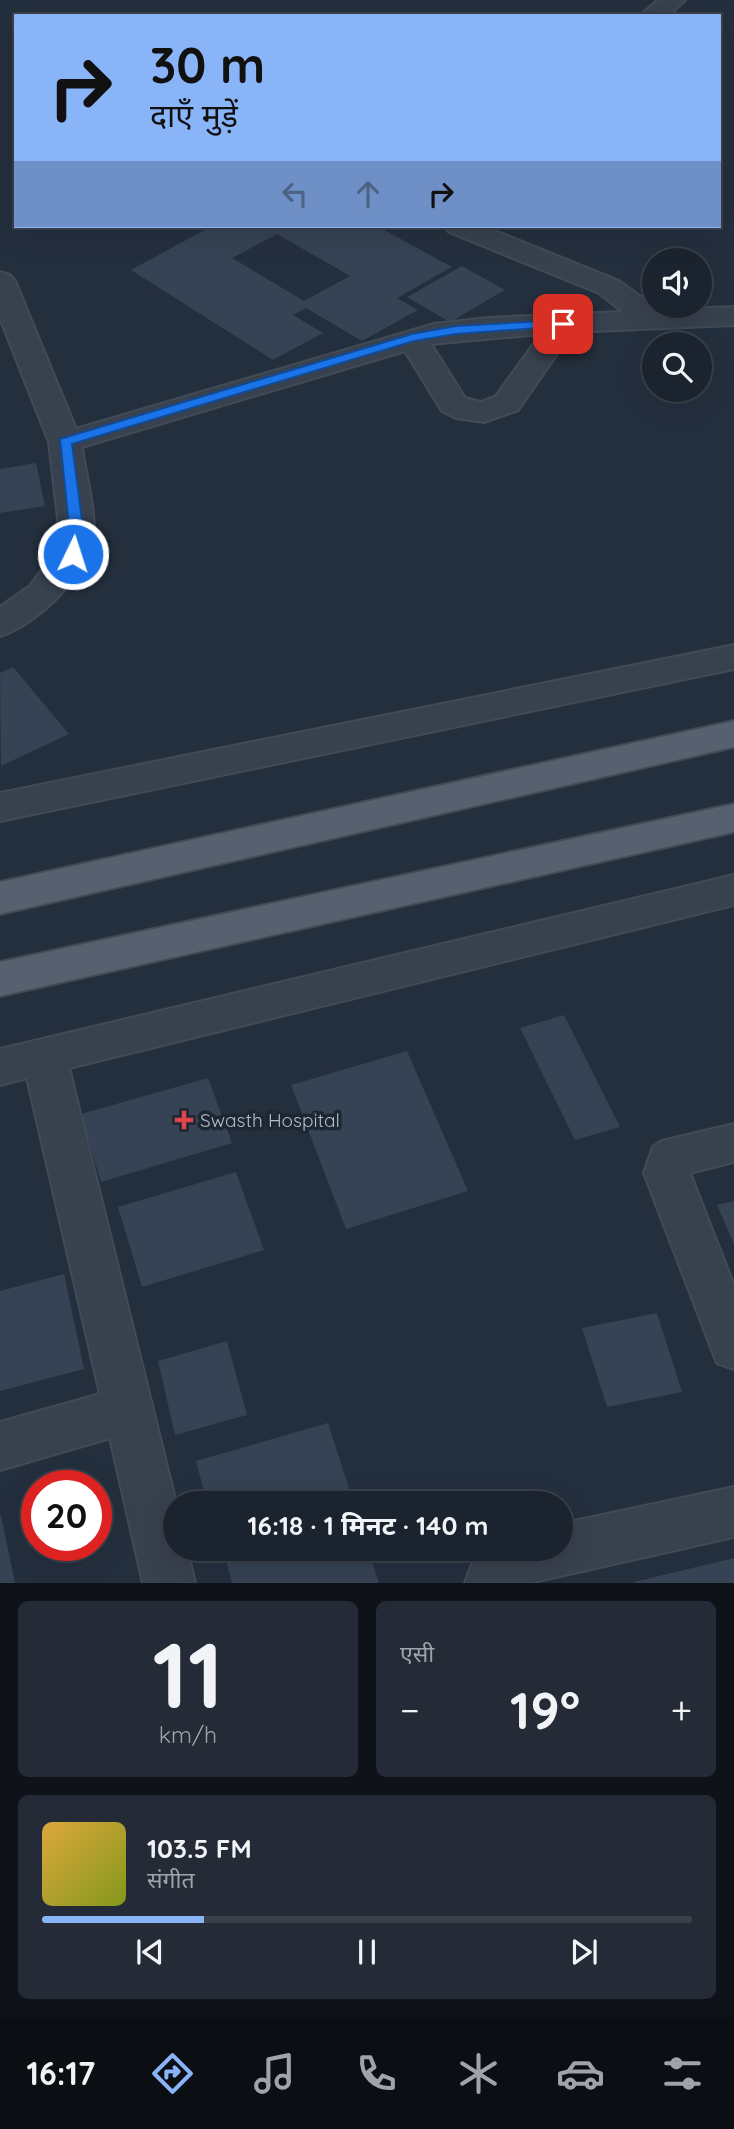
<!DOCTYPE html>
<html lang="hi">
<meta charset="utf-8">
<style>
:root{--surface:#1b232e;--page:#242b36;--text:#f1f3f6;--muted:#a0a4aa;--line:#39404a;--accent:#8ab4f8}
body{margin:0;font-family:Quicksand,"Noto Sans Devanagari",sans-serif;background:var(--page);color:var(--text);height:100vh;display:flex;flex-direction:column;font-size:26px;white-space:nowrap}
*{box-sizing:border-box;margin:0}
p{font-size:23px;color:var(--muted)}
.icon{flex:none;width:38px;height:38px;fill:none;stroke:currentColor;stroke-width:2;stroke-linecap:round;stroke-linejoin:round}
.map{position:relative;height:1583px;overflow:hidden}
.sheet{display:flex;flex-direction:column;gap:18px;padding:18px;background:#0f1319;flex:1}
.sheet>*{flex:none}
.guide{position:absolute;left:14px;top:14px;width:707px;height:214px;border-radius:0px;box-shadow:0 7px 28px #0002,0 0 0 2px var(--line);background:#8ab4f8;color:#111;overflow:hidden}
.fabs{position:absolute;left:642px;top:248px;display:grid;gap:14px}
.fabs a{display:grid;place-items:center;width:70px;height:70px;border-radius:50%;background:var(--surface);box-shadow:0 7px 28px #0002,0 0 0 2px var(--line);font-size:35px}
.speed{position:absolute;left:21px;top:1470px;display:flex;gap:14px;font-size:35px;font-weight:700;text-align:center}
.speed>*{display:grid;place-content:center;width:91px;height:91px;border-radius:50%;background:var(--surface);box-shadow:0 7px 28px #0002,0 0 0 2px var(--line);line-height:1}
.speed .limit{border:10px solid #d22;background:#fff;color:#111}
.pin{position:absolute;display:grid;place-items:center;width:60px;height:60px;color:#fff;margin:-30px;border-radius:14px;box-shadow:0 4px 10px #0006}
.me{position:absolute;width:77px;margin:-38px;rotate:4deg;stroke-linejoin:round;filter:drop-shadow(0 0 5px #0008)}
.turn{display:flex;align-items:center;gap:24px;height:147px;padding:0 21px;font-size:32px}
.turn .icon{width:91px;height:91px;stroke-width:2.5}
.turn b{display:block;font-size:49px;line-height:60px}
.lanes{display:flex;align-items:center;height:66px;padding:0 21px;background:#0003;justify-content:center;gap:35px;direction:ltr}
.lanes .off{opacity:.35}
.big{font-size:52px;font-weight:700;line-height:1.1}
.sheet .card{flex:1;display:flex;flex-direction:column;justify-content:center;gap:10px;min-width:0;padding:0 24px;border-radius:10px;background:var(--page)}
.sheet .dial{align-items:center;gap:0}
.dial b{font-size:91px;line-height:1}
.song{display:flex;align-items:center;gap:21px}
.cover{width:84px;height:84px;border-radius:10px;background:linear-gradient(135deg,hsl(40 70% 55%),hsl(70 70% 35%))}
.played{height:7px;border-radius:4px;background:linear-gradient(90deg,var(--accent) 25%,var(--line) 25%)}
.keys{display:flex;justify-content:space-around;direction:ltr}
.heat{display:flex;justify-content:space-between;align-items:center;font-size:38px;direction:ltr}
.sheet .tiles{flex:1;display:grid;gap:18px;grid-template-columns:1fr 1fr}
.card:last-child{grid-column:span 2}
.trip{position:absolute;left:163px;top:1491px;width:410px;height:70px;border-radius:35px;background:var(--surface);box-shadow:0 7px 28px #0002,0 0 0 2px var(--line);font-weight:700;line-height:70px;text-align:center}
.tab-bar{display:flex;height:112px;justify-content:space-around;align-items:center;background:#0b0e12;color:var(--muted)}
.tab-bar .icon{width:49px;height:49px}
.tab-bar .selected{color:var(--accent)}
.tab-bar b{font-size:32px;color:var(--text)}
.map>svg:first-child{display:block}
.building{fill:#364354;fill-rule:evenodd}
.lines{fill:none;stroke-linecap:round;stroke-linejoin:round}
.minor-casing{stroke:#414a57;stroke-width:4}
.major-casing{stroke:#414a57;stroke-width:4}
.minor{fill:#38414e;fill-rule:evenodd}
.major{fill:#56606e;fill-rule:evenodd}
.route{fill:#1a73e8;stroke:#114b97;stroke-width:2}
.health-dot{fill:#e0444e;stroke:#1d2633;stroke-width:2.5}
.labels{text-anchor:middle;stroke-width:7;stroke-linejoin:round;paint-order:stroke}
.poi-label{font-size:19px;fill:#b4bcc9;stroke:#1d2633;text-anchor:start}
</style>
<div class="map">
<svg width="734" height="1583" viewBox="0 0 734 1583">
<rect width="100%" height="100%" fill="#242f3e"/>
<g class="building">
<path d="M212 226H377L452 267 397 298 418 310 362 341 306 308 293 315 323 333 273 360 131 270ZM277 234 350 276 304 301 232 258Z"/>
<path d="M462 266 505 290 450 322 407 297Z"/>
<path d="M36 463 45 506 0 513V469Z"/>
<path d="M13 667 69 734 1 766 0 673Z"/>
<path d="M564 1015 620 1127 575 1140 520 1028Z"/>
<path d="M407 1051 468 1191 346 1229 291 1085Z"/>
<path d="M208 1078 232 1143 101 1182 81 1114Z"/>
<path d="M236 1172 264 1250 142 1287 118 1207Z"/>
<path d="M734 1201V1244L717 1205Z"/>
<path d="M64 1274 84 1369 0 1391V1291Z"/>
<path d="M657 1313 682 1392 607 1407 582 1328Z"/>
<path d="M227 1341 247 1415 175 1435 158 1361Z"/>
<path d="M328 1423 353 1501 344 1503H207L196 1461Z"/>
<path d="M0 1515H1L15 1583H0Z"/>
<path d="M267 1549H368L379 1583H232L226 1561Z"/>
<path d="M734 1558V1583H634V1582Z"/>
</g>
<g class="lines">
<defs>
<g id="minor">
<path d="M658 0H685L668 16H640Z"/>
<path d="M445 226H483L619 281 659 310 734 307V325L572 332 518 410 484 422 456 418 442 411 405 351 82 447C85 473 97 514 93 538 88 575 35 626 0 636V607L30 586 56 551 60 535 49 442 0 318V272L10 275 15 281 76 429 434 324 488 318 623 312 599 293 449 232ZM541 334 496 396 481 402 465 398 431 344Z"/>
<path d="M734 645V669L0 821V793Z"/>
<path d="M734 875V905L69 1068 176 1503 175 1549H187L195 1583H143L110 1438 0 1470V1422L100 1394 27 1078 0 1085V1049Z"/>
<path d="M734 1124V1162L690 1173 734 1286V1369L717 1363 644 1173 653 1147 662 1141Z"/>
<path d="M734 1487V1537L529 1583H465L475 1556 488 1549H560V1524Z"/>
</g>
<g id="major">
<path d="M734 721V747L0 914V882Z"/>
<path d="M734 804V832L0 996V962Z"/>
</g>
</defs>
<use href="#minor" class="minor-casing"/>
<use href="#major" class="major-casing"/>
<use href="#minor" class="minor"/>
<use href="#major" class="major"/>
</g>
<path class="route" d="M563 320 569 324 567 326 456 334 414 341 72 444 84 535 78 557 73 558 66 554 70 535 60 439 412 334 456 326Z"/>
<path class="health-dot" d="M180.5 1109.5h7v7h7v7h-7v7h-7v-7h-7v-7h7z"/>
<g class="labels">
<g class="poi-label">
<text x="200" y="1127">Swasth Hospital</text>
</g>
</g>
</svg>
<div class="fabs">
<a><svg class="icon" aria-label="sound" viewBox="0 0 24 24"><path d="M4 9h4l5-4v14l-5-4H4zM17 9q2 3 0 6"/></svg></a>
<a><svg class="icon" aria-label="search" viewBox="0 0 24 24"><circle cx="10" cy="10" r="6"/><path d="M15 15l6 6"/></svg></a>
</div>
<div class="speed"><div class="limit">20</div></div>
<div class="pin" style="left:563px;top:324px;background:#d93025"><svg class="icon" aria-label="arrive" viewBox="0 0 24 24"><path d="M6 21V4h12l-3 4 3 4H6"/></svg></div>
<svg class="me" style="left:73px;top:554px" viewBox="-20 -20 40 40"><circle r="17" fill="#1a73e8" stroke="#fff" stroke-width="3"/><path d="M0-11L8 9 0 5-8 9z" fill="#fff"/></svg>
<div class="trip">16:18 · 1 मिनट · 140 m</div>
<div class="guide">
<div class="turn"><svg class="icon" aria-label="right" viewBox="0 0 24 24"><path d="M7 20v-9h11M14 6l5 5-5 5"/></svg><div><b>30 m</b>दाएँ मुड़ें</div></div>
<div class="lanes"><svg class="icon off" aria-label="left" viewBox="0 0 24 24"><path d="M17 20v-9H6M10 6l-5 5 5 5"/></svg><svg class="icon off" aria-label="ahead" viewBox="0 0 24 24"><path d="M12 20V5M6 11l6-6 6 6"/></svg><svg class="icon" aria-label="right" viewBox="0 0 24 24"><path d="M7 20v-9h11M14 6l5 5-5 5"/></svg></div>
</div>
</div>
<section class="sheet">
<div class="tiles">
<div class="card dial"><b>11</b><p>km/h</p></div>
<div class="card"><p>एसी</p>
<div class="heat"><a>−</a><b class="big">19°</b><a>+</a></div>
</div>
<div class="card">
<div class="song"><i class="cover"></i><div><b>103.5 FM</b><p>संगीत</p></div></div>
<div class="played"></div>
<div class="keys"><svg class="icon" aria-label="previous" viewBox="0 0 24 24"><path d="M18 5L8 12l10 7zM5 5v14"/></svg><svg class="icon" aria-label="pause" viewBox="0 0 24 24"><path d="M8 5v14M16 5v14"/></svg><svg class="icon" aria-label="next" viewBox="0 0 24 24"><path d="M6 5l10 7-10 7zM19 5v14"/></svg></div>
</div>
</div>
</section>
<nav class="tab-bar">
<b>16:17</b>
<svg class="icon selected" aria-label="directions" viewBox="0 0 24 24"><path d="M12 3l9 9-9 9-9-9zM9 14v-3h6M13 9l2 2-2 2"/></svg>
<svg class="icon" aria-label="music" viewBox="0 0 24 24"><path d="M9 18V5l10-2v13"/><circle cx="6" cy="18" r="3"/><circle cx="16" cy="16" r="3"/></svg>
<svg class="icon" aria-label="phone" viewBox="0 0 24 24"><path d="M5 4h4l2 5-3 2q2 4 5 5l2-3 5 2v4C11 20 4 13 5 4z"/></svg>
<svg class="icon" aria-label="climate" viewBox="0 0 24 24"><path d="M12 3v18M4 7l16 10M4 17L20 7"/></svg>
<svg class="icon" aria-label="car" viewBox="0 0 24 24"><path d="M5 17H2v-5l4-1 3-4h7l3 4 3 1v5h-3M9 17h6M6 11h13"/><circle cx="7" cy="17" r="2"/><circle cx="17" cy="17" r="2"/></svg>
<svg class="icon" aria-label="filters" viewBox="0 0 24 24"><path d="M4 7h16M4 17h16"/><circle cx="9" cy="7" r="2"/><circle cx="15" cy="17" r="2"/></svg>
</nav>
